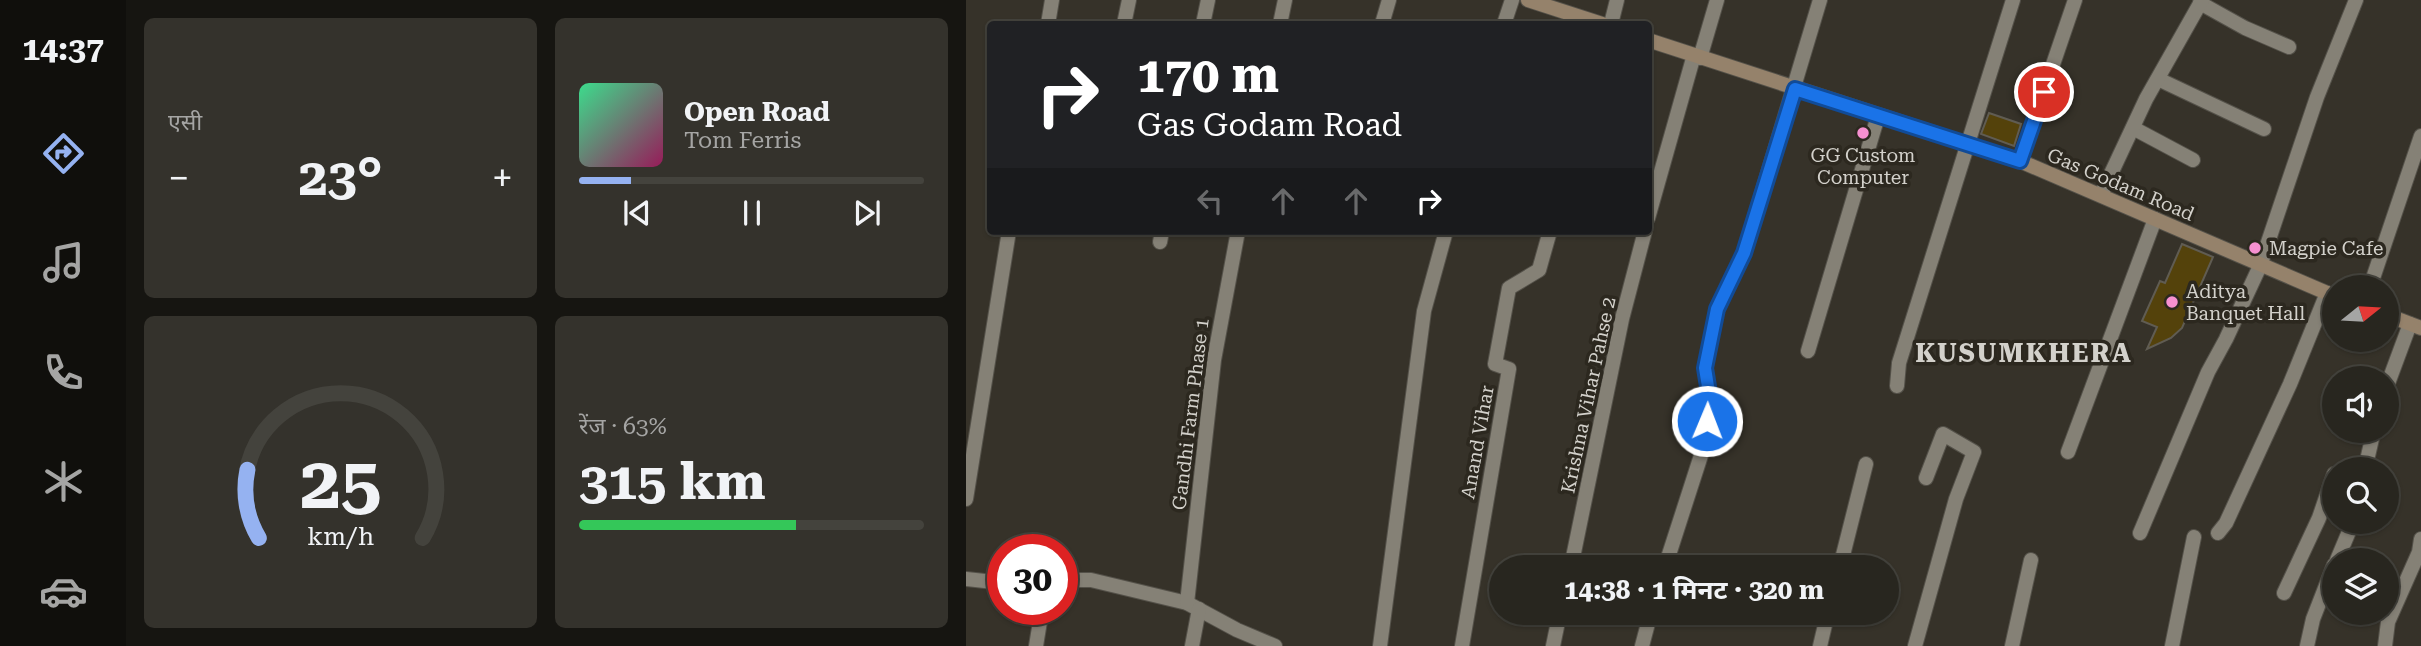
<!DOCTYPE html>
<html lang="hi">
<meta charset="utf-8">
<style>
:root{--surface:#28261f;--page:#34322c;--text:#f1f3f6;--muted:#a5a5a4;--line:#44433d;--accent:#95b2f1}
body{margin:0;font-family:"Roboto Serif","Noto Sans Devanagari",serif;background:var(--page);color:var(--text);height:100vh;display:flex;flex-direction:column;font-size:26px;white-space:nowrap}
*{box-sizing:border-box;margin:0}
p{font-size:23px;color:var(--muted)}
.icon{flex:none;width:38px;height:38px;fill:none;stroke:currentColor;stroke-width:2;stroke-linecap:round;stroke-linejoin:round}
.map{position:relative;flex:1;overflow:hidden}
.drawer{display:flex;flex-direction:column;gap:18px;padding:18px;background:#161511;width:840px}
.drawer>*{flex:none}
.banner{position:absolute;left:21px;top:21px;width:665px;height:214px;border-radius:7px;box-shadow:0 2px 5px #0004,0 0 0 2px var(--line);background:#202124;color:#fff;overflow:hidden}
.needle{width:46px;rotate:72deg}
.fabs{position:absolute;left:1356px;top:275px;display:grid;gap:14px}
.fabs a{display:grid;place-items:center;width:77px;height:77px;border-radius:50%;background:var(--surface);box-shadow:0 2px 5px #0004,0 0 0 2px var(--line);font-size:35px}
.speed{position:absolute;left:21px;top:534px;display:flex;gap:14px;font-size:35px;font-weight:700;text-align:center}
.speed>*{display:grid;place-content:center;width:91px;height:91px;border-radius:50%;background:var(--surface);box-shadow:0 2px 5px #0004,0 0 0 2px var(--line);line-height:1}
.speed .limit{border:10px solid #d22;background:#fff;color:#111}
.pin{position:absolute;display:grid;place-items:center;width:60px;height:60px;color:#fff;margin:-30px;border:4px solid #fff;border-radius:50%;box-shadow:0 2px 7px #0007}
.me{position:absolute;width:77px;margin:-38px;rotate:1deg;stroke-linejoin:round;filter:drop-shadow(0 0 5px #0008)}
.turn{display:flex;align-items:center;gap:24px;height:147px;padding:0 35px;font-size:32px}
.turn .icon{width:91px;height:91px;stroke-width:2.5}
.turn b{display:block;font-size:49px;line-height:60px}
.lanes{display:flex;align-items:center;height:66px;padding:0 35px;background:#0003;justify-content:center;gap:35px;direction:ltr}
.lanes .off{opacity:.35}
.big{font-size:52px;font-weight:700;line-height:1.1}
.drawer .widget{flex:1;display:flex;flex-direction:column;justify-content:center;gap:10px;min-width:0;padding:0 24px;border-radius:10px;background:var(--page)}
.drawer .dial{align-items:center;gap:0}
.dial svg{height:182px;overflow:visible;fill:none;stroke:var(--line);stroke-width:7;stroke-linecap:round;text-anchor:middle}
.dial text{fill:var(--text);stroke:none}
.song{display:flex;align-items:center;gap:21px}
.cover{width:84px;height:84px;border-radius:10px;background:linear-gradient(135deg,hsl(150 70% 55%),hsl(330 70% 35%))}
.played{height:7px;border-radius:4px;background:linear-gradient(90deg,var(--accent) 15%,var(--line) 15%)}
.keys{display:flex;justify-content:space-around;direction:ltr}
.heat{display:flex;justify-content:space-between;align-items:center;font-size:38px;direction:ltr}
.charge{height:10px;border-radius:5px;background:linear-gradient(90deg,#34c759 63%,var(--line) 0)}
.drawer .tiles{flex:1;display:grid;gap:18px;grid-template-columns:repeat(2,1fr)}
.trip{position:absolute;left:523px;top:555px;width:410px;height:70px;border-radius:35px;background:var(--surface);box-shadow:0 2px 5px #0004,0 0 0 2px var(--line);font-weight:700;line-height:70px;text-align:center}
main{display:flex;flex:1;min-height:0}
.dock{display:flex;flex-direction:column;width:126px;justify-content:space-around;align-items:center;background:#100f0c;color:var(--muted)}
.dock .icon{width:49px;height:49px}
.dock .current{color:var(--accent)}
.dock b{font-size:32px;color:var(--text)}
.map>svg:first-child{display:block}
.building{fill:#54420b;stroke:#605c52;stroke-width:2}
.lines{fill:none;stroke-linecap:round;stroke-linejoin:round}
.minor-casing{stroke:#545149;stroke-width:16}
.secondary-casing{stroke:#545149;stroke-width:16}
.minor{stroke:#858176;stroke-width:14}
.secondary{stroke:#95826b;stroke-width:14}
.route-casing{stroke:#114b97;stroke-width:18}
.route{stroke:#1a73e8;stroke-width:12}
.poi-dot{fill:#f690d0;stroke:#2c281f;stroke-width:2.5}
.labels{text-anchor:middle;stroke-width:7;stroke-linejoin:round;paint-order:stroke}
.poi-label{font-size:19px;fill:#d3d1cb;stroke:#2c281f;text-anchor:start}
.street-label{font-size:19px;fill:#d3d1cb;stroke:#2c281f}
.district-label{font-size:26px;font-weight:bold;letter-spacing:2px;fill:#d3d1cb;stroke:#2c281f}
</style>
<main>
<nav class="dock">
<b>14:37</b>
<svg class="icon current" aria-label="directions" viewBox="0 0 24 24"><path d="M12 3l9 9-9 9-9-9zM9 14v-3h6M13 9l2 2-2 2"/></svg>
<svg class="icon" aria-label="music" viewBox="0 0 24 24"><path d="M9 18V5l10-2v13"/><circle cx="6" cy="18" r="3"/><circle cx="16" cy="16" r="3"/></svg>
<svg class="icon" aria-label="phone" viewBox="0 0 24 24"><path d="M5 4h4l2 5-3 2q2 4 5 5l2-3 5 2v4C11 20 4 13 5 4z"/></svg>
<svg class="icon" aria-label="climate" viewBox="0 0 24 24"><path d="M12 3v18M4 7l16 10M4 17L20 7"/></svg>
<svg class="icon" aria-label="car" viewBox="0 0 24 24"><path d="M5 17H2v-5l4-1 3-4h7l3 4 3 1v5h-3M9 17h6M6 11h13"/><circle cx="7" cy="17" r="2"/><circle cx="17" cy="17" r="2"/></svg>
</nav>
<section class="drawer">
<div class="tiles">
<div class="widget"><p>एसी</p>
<div class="heat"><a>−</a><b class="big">23°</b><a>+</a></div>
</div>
<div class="widget">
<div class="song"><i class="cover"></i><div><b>Open Road</b><p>Tom Ferris</p></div></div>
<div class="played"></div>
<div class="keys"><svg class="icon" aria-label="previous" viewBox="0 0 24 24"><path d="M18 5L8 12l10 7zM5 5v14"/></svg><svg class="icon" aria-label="pause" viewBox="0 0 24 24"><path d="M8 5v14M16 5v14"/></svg><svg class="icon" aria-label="next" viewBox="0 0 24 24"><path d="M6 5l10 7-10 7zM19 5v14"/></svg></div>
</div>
<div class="widget dial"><svg viewBox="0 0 100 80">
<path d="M14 69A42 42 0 1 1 86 69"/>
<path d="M14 69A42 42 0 0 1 9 39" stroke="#95b2f1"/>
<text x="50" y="56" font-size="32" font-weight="700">25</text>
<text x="50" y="72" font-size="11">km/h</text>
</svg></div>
<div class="widget"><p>रेंज · 63%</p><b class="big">315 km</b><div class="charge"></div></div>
</div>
</section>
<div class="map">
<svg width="1455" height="646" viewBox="0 0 1455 646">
<rect width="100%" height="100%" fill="#363229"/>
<g class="building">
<path d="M1023 113 1055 124 1048 146 1015 134Z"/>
<path d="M1216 244 1247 257 1216 328 1205 338 1181 349 1191 327 1176 321 1194 281 1199 283Z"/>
</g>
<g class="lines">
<defs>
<g id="minor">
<path d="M1234 3 1279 28 1323 47"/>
<path d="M82 24 86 0"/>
<path d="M158 24 163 0"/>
<path d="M237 24 242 0"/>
<path d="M314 24 319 0"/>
<path d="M416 24 423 0"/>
<path d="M538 24 546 0"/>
<path d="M645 24 651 0"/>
<path d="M734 58 751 0"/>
<path d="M1192 79 1298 129"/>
<path d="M1167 128 1227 160"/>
<path d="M1054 161 1109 0"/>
<path d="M1135 195 1180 99 1236 0"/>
<path d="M682 218 728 55"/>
<path d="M194 242 196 231"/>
<path d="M1404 287 1455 136"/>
<path d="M842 351 912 116"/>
<path d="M931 386 933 363 1047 0"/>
<path d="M1421 386 1444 324"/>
<path d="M1102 452 1189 219"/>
<path d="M1399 469 1408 430"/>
<path d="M0 499 43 231"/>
<path d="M1174 533 1242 372 1260 339 1294 266 1351 97 1390 0"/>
<path d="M1252 533 1260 523 1324 384 1361 293"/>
<path d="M1371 560 1387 522"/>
<path d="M605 567 656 319 679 231"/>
<path d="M699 567 739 443 744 399 739 368 751 309 778 253 854 0"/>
<path d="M874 567 900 464"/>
<path d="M0 579 37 583"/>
<path d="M96 580H125L221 603 271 630 309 646"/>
<path d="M1318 593 1353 518 1368 474"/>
<path d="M221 603 248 360 272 231"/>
<path d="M70 646 76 609"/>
<path d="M226 646 233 609"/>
<path d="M414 646 458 311 480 231"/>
<path d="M496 646 543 369 529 364 543 288 573 270 584 231"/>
<path d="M587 646 594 612"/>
<path d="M676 646 685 612"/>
<path d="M854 646 862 612"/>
<path d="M949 646 990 499 1008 452 977 434 960 478"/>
<path d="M1046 646 1065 560"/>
<path d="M1206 646 1228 537"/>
<path d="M1341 646 1347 619 1368 565"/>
<path d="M1419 646 1422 622 1453 552 1455 539"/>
</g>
<g id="secondary">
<path d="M562 0 636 24"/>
<path d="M682 40 1054 161 1368 296"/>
<path d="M1421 315 1455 328"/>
</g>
</defs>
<use href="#minor" class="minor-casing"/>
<use href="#secondary" class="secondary-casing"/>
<use href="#minor" class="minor"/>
<use href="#secondary" class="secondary"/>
</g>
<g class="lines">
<defs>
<path id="route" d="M741 421 744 399 739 368 751 309 778 253 829 89 1054 161 1078 92"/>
</defs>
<use href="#route" class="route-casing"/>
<use href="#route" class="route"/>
</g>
<g class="poi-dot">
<circle cx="897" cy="133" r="7"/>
<circle cx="1289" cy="248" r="7"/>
<circle cx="1206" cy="302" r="7"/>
</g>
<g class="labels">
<g class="poi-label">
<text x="897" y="162" text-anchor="middle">GG Custom<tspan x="897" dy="22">Computer</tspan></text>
<text x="1303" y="255">Magpie Cafe</text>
<text x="1220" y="298">Aditya<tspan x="1220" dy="22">Banquet Hall</tspan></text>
</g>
<g class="street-label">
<text transform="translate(1155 184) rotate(23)" y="7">Gas Godam Road</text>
<text transform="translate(622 395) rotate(-78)" y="7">Krishna Vihar Pahse 2</text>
<text transform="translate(224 414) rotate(-83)" y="7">Gandhi Farm Phase 1</text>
<text transform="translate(511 442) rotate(-80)" y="7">Anand Vihar</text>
</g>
<g class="district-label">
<text x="1058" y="362">KUSUMKHERA</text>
</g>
</g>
</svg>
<div class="fabs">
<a><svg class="needle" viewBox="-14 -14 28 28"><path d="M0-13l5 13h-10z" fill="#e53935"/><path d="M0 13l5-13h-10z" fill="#a5a5a4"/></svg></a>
<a><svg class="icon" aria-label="sound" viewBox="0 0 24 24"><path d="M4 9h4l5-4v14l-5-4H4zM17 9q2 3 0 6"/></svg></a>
<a><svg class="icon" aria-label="search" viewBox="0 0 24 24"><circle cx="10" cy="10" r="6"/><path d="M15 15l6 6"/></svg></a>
<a><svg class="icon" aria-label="layers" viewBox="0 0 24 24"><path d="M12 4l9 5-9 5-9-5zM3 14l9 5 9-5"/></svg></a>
</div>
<div class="speed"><div class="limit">30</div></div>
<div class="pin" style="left:1078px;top:92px;background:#d93025"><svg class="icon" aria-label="arrive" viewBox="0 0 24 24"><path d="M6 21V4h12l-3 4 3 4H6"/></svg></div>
<svg class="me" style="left:741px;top:421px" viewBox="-20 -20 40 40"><circle r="17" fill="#1a73e8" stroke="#fff" stroke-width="3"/><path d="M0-11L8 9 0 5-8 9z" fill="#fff"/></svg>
<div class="trip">14:38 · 1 मिनट · 320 m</div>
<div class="banner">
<div class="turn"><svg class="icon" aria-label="right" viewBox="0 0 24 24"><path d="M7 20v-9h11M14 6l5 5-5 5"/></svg><div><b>170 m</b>Gas Godam Road</div></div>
<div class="lanes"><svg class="icon off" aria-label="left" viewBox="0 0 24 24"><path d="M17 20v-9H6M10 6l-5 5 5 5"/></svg><svg class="icon off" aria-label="ahead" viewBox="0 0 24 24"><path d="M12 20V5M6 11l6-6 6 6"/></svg><svg class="icon off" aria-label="ahead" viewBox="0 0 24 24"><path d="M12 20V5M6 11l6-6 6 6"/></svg><svg class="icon" aria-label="right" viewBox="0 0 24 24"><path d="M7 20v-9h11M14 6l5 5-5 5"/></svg></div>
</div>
</div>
</main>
